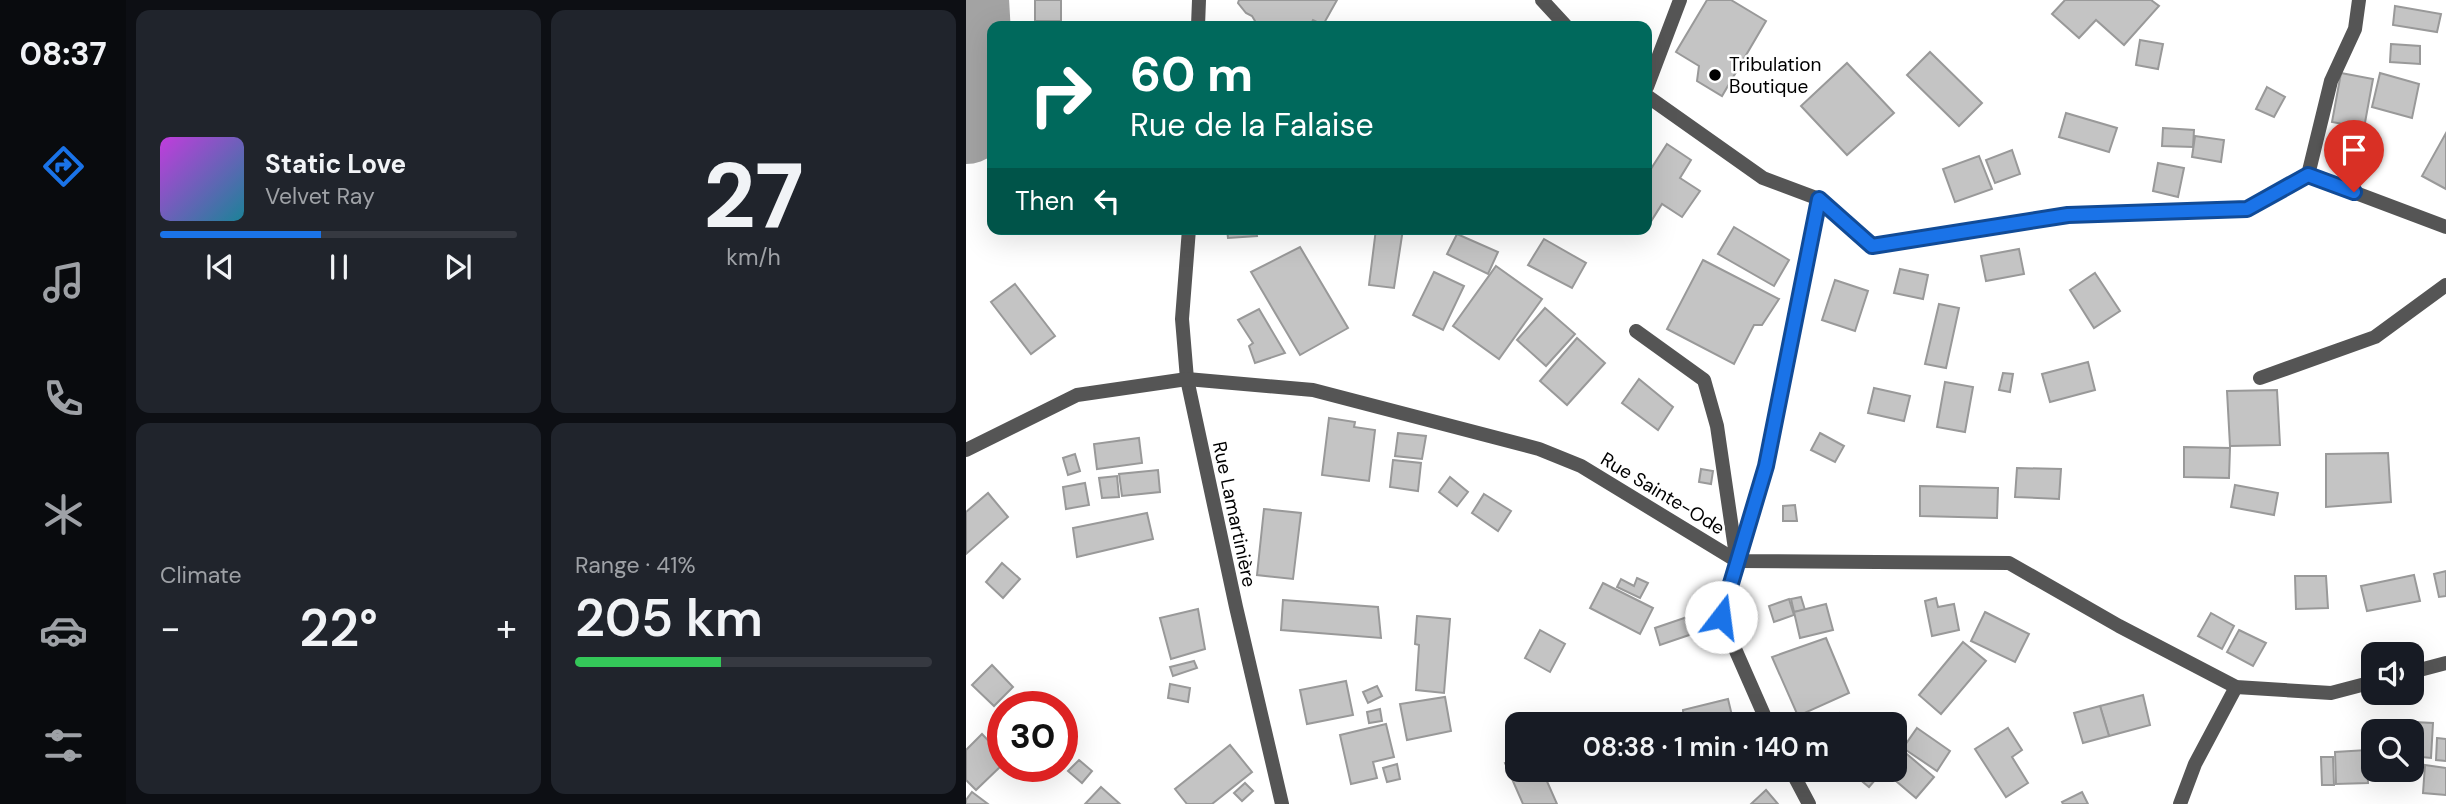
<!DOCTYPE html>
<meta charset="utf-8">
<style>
:root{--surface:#171b24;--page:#20242c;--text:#f1f3f6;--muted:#9ea1a6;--line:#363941;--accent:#1a73e8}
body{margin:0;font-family:"DM Sans",sans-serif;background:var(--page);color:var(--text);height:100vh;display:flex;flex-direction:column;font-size:26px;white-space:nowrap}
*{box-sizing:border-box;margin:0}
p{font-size:23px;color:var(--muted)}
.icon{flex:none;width:38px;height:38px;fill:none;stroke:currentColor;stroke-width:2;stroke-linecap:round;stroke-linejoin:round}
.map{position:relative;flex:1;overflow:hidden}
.drawer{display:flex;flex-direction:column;gap:10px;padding:10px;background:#0d0f14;width:840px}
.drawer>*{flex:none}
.guide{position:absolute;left:21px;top:21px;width:665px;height:214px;border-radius:14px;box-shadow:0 7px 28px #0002;background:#00695c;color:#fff;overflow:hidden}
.fabs{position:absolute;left:1395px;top:642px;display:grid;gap:14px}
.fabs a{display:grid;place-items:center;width:63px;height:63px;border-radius:14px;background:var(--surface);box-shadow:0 7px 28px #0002;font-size:35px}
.speed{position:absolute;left:21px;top:691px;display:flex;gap:14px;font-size:35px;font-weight:700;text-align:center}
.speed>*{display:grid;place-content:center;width:91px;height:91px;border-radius:50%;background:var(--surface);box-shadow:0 7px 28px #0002;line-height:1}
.speed .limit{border:10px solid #d22;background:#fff;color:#111}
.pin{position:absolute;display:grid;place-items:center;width:60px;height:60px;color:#fff;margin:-72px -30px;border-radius:50% 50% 50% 0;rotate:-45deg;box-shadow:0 0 7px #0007}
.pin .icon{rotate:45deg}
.me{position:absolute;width:77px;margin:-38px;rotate:15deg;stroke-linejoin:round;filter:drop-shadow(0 0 5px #0008)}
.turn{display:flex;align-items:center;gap:24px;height:147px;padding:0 28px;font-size:32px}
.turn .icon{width:91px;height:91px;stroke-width:2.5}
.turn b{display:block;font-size:49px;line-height:60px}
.then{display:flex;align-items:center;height:66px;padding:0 28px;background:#0003;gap:14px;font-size:26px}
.big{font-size:52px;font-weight:600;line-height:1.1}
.drawer .card{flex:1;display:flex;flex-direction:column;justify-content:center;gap:10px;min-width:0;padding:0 24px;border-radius:14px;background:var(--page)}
.drawer .dial{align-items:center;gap:0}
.dial b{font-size:91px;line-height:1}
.song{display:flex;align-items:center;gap:21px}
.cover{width:84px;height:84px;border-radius:10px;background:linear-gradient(135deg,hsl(290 70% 55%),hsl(190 70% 35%))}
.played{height:7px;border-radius:4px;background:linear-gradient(90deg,var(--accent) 45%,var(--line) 45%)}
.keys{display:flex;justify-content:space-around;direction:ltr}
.heat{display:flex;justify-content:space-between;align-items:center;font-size:38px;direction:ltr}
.charge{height:10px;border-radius:5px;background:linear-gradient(90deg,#34c759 41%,var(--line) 0)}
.drawer .tiles{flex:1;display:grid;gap:10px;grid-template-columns:repeat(2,1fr)}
.trip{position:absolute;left:539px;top:712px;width:402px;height:70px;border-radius:14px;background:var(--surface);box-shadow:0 7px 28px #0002;font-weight:600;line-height:70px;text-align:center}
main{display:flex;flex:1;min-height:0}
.tabs{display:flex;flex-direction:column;width:126px;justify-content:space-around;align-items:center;background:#090b0e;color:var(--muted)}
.tabs .icon{width:49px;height:49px}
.tabs .selected{color:var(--accent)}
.tabs b{font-size:32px;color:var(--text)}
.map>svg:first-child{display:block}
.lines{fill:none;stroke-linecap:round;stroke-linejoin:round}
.river{stroke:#a3a3a3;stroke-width:86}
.building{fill:#c4c4c4;stroke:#999;stroke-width:2}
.minor{stroke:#555;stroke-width:14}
.route-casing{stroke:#114b97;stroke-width:18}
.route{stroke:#1a73e8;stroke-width:12}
.poi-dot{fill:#000;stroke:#fff;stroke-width:2.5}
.labels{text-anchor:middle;stroke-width:5;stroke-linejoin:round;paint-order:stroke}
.poi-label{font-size:19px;fill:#000;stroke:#fff;text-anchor:start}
.street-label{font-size:19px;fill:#000;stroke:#fff}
</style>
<main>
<nav class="tabs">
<b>08:37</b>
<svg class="icon selected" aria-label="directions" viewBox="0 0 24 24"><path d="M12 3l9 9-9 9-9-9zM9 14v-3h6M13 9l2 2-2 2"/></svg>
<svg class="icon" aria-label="music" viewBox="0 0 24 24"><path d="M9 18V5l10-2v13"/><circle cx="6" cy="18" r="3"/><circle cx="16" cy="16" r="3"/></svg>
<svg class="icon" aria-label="phone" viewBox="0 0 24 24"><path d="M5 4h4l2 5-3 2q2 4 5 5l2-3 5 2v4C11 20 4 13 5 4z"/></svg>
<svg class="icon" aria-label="climate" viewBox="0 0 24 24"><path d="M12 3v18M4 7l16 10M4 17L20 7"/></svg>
<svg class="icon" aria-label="car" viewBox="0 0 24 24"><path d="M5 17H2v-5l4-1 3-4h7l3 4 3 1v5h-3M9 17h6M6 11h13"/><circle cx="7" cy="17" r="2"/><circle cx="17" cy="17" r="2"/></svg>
<svg class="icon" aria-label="filters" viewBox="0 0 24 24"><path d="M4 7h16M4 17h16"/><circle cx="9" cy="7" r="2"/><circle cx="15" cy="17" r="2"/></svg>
</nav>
<section class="drawer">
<div class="tiles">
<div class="card">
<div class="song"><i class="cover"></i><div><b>Static Love</b><p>Velvet Ray</p></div></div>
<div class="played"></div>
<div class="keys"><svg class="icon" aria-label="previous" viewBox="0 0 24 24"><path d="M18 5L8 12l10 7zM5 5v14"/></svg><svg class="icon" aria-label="pause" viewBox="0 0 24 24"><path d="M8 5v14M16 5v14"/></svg><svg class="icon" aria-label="next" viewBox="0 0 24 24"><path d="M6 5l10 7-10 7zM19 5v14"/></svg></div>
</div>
<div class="card dial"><b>27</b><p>km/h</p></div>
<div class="card"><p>Climate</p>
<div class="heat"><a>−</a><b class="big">22°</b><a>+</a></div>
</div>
<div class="card"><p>Range · 41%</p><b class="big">205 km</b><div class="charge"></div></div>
</div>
</section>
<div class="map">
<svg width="1480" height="804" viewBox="0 0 1480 804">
<rect width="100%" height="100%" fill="#fff"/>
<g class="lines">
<path class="river" d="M0 121 3 51 0 0"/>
</g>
<g class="building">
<rect x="69" y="0" width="26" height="21"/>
<path d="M273 0H371L357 25 347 20 344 26H292L286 16 280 13 272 3Z"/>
<path d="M741 0H765L800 21 756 96 731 81 733 66 710 52Z"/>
<path d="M1099 0H1185L1193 6 1158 45 1130 20 1113 38 1086 14Z"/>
<path d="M1429 6 1475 14 1471 32 1427 25Z"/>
<path d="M1174 40 1197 44 1192 69 1170 65Z"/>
<path d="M1425 44 1454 46V64L1424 62Z"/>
<path d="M964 52 1016 103 993 126 941 75Z"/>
<path d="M881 63 928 113 881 155 835 106Z"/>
<path d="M1375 73 1407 79 1398 128 1366 122Z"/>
<path d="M1414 73 1453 84 1446 118 1406 107Z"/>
<path d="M1301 87 1319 97 1308 117 1290 109Z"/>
<path d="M1100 113 1151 128 1143 152 1093 137Z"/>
<path d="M1197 128 1228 130 1227 147 1196 146Z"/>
<path d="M1480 133V189L1456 176Z"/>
<path d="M1229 136 1258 140 1255 162 1226 157Z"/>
<path d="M701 144 725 160 714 178 734 191 716 217 696 204 684 223 681 221V175Z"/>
<path d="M1046 150 1054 174 1029 183 1020 160Z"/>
<path d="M1013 156 1026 189 989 202 977 169Z"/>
<path d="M1192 163 1218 168 1212 197 1187 191Z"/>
<path d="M768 227 823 260 808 286 752 254Z"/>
<path d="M261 229H290L291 236 262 238Z"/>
<path d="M410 229H437L428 288 403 285Z"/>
<path d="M491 234 532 252 522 274 481 254Z"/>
<path d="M578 239 620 263 606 288 562 265Z"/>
<path d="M334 247 382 328 334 355 285 272Z"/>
<path d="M1053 249 1058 274 1020 281 1015 256Z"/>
<path d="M737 260 813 299 796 325H788L768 364 701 329Z"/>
<path d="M530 266 576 299 533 359 487 326Z"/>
<path d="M934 269 962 275 957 299 928 293Z"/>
<path d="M468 272 498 286 477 330 447 315Z"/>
<path d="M1129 273 1154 311 1128 328 1104 290Z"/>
<path d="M869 280 902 291 889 331 856 320Z"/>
<path d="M49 284 89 336 65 354 25 302Z"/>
<path d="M973 304 993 308 980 368 959 364Z"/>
<path d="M579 308 609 334 580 366 551 340Z"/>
<path d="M293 309 319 353 289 363 283 346 287 343 272 320Z"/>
<path d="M611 338 639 363 601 405 574 381Z"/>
<path d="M1122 362 1129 390 1084 402 1076 374Z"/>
<path d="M1037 373 1047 374 1044 392 1033 390Z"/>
<path d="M673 379 707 407 692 430 656 403Z"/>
<path d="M979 382 1007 387 999 432 971 427Z"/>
<path d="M908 388 944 396 938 421 902 413Z"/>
<path d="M1311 390 1314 445 1264 446 1261 391Z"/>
<path d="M363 418 389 422 388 427 409 430 403 481 356 475Z"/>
<path d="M432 433 460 436 456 459 429 456Z"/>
<path d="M854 433 878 446 869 462 845 450Z"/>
<path d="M173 438 176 463 131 469 128 444Z"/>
<path d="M1218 447 1264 448 1263 478 1218 477Z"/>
<path d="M1422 453 1425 502 1360 507V454Z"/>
<path d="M109 454 114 471 102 475 97 458Z"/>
<path d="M427 460 455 463 452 491 424 487Z"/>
<path d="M1051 468 1095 469 1093 499 1049 497Z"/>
<path d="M735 469 747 471 745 484 733 482Z"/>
<path d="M192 470 194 492 156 496 153 474Z"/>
<path d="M151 476 153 497 136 498 133 478Z"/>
<path d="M484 477 502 492 491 506 473 492Z"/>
<path d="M119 483 123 505 100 509 97 487Z"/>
<path d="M1269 485 1312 493 1308 515 1265 507Z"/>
<path d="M954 486 1032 488 1031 518 954 516Z"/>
<path d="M22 493 42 517 0 554V512Z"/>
<path d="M518 494 545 511 532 531 506 513Z"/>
<path d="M829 505 831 521H817V506Z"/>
<path d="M298 509 335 513 327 579 291 575Z"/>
<path d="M181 513 187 539 111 557 107 528Z"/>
<path d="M36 563 54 579 37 598 20 582Z"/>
<path d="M1480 571V596L1473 597 1468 574Z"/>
<path d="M1448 575 1454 601 1401 611 1395 586Z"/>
<path d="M1329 576H1360L1362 608 1330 609Z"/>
<path d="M671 578 682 583 674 598 651 587 655 579 668 586Z"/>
<path d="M637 583 687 608 674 634 624 608Z"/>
<path d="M835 597 839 610 828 612 825 599Z"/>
<path d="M970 598 972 607 988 604 993 630 966 636 959 601Z"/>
<path d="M823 599 828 615 808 622 803 606Z"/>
<path d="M317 600 412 607 415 638 315 630Z"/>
<path d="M860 604 867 630 834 638 828 612Z"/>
<path d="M232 609 239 649 205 659 194 618Z"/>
<path d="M1019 612 1063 634 1049 662 1005 641Z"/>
<path d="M1245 613 1268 626 1256 649 1232 636Z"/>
<path d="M451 616 484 619 478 693 450 690 453 645 449 644Z"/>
<path d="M724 616 729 633 694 645 689 628Z"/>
<path d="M574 630 599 644 584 672 559 658Z"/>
<path d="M1273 630 1300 643 1287 666 1261 652Z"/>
<path d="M860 638 883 693 832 716 806 657Z"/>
<path d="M997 642 1020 661 975 714 953 695Z"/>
<path d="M228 661 231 668 207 676 204 667Z"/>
<path d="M26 665 47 687 28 706 6 685Z"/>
<path d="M380 681 387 715 341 724 334 690Z"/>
<path d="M204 684 224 688 222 702 202 698Z"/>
<path d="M411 686 416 696 402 703 397 692Z"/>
<path d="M1177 695 1184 725 1143 736 1134 706Z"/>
<path d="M479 697 485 731 441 740 434 704Z"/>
<path d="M762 699 768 724H715H718L717 710Z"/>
<path d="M1134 706 1143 736 1117 743 1108 713Z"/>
<path d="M414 709 416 721 403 723 401 712Z"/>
<path d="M873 713 880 724H852Z"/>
<path d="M1448 722 1467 723 1465 758 1446 756Z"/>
<path d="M420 724 428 757 407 762 411 778 385 784 374 735Z"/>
<path d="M951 728 984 751 971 771 937 748Z"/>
<path d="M1042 728 1056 750 1046 757 1062 783 1040 797 1009 749Z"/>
<path d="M36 729 37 730V749L26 739Z"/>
<path d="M16 734 37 756V764L10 790 0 780V750Z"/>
<path d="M1471 738 1480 739V761L1470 760Z"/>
<path d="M929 744 968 777 950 798 917 770H929Z"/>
<path d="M264 745 286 772 246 804H221L209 789Z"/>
<path d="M1401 750 1402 783 1370 784 1369 752Z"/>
<path d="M1355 757H1367L1368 785H1356Z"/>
<path d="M551 758V770H576L591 804H557L539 763Z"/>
<path d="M113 760 126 771 116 783 102 771Z"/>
<path d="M431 764 434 779 421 782 417 768Z"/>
<path d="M1459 765 1480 768V795L1457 793Z"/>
<path d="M889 770H912L915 773 903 787 886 773Z"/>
<path d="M1410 770H1425V774L1410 773Z"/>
<path d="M279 783 287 791 276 801 268 793Z"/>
<path d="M135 787 154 804H119Z"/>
<path d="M800 790 812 804H785Z"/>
<path d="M6 792 22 804H0V800Z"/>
<path d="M1116 792 1122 804H1097L1096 802Z"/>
</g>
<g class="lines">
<g class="minor">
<path d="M576 0 600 26"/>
<path d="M232 26 233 0"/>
<path d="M681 87 714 0"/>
<path d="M681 96 797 178 853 199 906 246 1102 215 1281 209 1342 175 1480 227"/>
<path d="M1342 175 1365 81 1389 29 1393 0"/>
<path d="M223 229 216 319 221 379 270 607 316 804"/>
<path d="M670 331 738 380 751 426 770 556"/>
<path d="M1294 378 1409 337 1480 285"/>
<path d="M0 450 111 395 221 379 347 390 573 449 615 466 771 561 1043 563 1153 626 1270 687 1365 693 1407 682"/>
<path d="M1446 672 1480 663"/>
<path d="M802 724 755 617 800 466 853 199"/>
<path d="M825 770 843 804"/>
<path d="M1214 804 1229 764 1270 687"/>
</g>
</g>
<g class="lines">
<defs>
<path id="route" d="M755 617 800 466 853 199 906 246 1102 215 1281 209 1342 175 1388 192"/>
</defs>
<use href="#route" class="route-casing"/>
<use href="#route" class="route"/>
</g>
<circle class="poi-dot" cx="749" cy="75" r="7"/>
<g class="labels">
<g class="poi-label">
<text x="763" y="71">Tribulation<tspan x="763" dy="22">Boutique</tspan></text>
</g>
<g class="street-label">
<text transform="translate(697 493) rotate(31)" y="7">Rue Sainte-Ode</text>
<text transform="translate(269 514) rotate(78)" y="7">Rue Lamartinière</text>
</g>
</g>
</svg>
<div class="fabs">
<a><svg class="icon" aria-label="sound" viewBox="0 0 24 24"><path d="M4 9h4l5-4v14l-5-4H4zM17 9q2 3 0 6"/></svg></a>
<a><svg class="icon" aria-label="search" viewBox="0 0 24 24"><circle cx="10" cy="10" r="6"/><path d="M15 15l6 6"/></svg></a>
</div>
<div class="speed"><div class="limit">30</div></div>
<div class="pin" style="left:1388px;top:192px;background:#d93025"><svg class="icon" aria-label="arrive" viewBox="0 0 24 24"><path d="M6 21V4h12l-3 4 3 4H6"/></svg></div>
<svg class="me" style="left:755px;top:617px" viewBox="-20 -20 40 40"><circle r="19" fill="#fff"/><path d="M0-13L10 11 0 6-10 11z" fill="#1a73e8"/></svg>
<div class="trip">08:38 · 1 min · 140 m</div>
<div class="guide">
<div class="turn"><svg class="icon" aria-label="right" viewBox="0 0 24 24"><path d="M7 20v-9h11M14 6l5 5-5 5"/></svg><div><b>60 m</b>Rue de la Falaise</div></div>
<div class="then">Then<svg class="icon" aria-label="left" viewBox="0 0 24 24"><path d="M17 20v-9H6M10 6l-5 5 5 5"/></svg></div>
</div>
</div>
</main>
